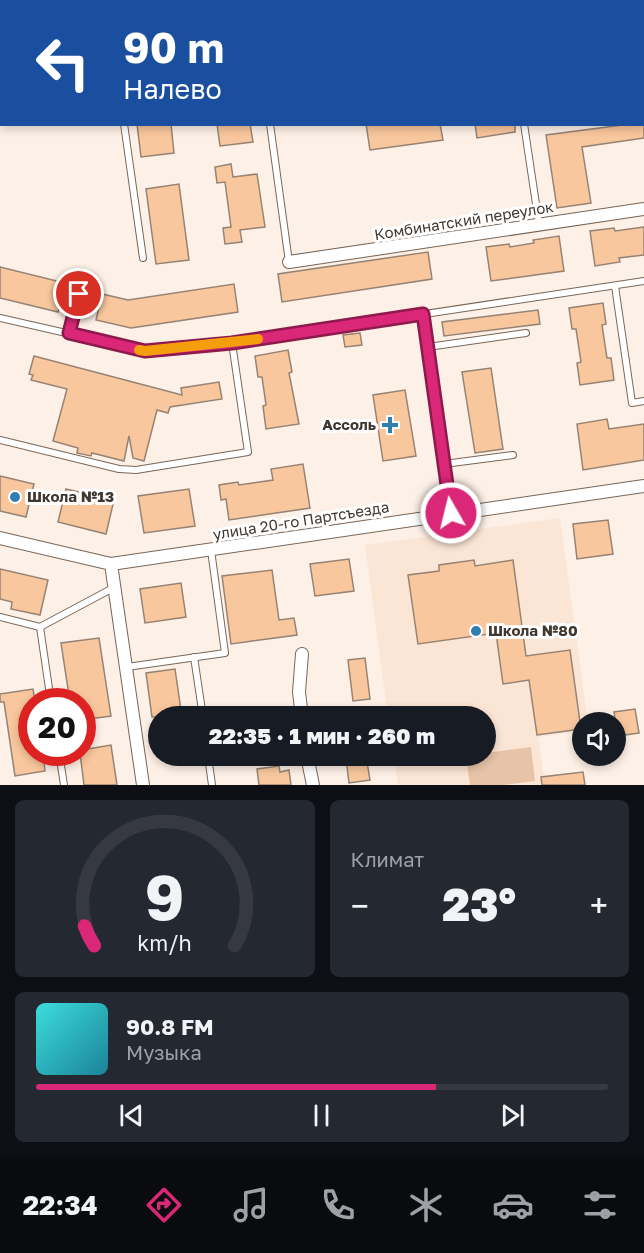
<!DOCTYPE html>
<html lang="ru">
<meta charset="utf-8">
<style>
:root{--surface:#171b24;--page:#242831;--text:#f1f3f6;--muted:#9ea1a6;--line:#363941;--accent:#db2777}
body{margin:0;font-family:"Golos Text",sans-serif;background:var(--page);color:var(--text);height:100vh;display:flex;flex-direction:column;font-size:22px;white-space:nowrap}
*{box-sizing:border-box;margin:0}
p{font-size:20px;color:var(--muted)}
.icon{flex:none;width:33px;height:33px;fill:none;stroke:currentColor;stroke-width:2;stroke-linecap:round;stroke-linejoin:round}
.map{position:relative;height:785px;overflow:hidden}
.side{display:flex;flex-direction:column;gap:15px;padding:15px;background:#0d0f14;flex:1}
.side>*{flex:none}
.banner{position:absolute;left:0px;top:0px;width:645px;height:126px;box-shadow:0 3px 9px #0003;background:#1a4fa0;color:#fff;overflow:hidden}
.controls{position:absolute;left:572px;top:712px;display:grid;gap:12px}
.controls a{display:grid;place-items:center;width:54px;height:54px;border-radius:50%;background:var(--surface);box-shadow:0 3px 9px #0003;font-size:30px}
.speed{position:absolute;left:18px;top:688px;display:flex;gap:12px;font-size:30px;font-weight:700;text-align:center}
.speed>*{display:grid;place-content:center;width:78px;height:78px;border-radius:50%;background:var(--surface);box-shadow:0 3px 9px #0003;line-height:1}
.speed .limit{border:9px solid #d22;background:#fff;color:#111}
.pin{position:absolute;display:grid;place-items:center;width:51px;height:51px;color:#fff;margin:-26px;border:3px solid #fff;border-radius:50%;box-shadow:0 2px 6px #0007}
.me{position:absolute;width:66px;margin:-33px;rotate:352deg;stroke-linejoin:round;filter:drop-shadow(0 0 4px #0008)}
.turn{display:flex;align-items:center;gap:21px;height:126px;padding:0 24px;font-size:27px}
.turn .icon{width:78px;height:78px;stroke-width:2.5}
.turn b{display:block;font-size:42px;line-height:51px}
.big{font-size:45px;font-weight:800;line-height:1.1}
.side .tile{flex:1;display:flex;flex-direction:column;justify-content:center;gap:9px;min-width:0;padding:0 21px;border-radius:9px;background:var(--page)}
.side .dial{align-items:center;gap:0}
.dial svg{height:156px;overflow:visible;fill:none;stroke:var(--line);stroke-width:7;stroke-linecap:round;text-anchor:middle}
.dial text{fill:var(--text);stroke:none}
.song{display:flex;align-items:center;gap:18px}
.cover{width:72px;height:72px;border-radius:9px;background:linear-gradient(135deg,hsl(180 70% 55%),hsl(190 70% 35%))}
.played{height:6px;border-radius:3px;background:linear-gradient(90deg,var(--accent) 70%,var(--line) 70%)}
.keys{display:flex;justify-content:space-around;direction:ltr}
.heat{display:flex;justify-content:space-between;align-items:center;font-size:33px;direction:ltr}
.side .tiles{flex:1;display:grid;gap:15px;grid-template-columns:1fr 1fr}
.tile:last-child{grid-column:span 2}
.trip{position:absolute;left:148px;top:706px;width:348px;height:60px;border-radius:30px;background:var(--surface);box-shadow:0 3px 9px #0003;font-weight:800;line-height:60px;text-align:center}
.dock{display:flex;height:96px;justify-content:space-around;align-items:center;background:#090b0e;color:var(--muted)}
.dock .icon{width:42px;height:42px}
.dock .on{color:var(--accent)}
.dock b{font-size:27px;color:var(--text)}
.map>svg:first-child{display:block}
.built{fill:#fbe5d4}
.green{fill:#e7c4a8}
.building{fill:#f9c79d;stroke:#968374;stroke-width:1.5}
.lines{fill:none;stroke-linecap:round;stroke-linejoin:round}
.lane-casing{stroke:#786658;stroke-width:8}
.street-casing{stroke:#786658;stroke-width:14}
.lane{stroke:#fff;stroke-width:6}
.street{stroke:#fff;stroke-width:12}
.route-casing{stroke:#8e194d;stroke-width:15}
.route{stroke:#db2777;stroke-width:10}
.slow{stroke:#f59e0b;stroke-width:10}
.poi-dot{fill:#317fb1;stroke:#fff;stroke-width:2}
.labels{text-anchor:middle;stroke-width:6;stroke-linejoin:round;paint-order:stroke}
.street-label{font-size:15px;fill:#3f3730;stroke:#fff}
.poi-label{font-size:15px;font-weight:bold;fill:#3f3730;stroke:#fff;text-anchor:start}
</style>
<div class="map">
<svg width="644" height="785" viewBox="0 0 644 785">
<rect width="100%" height="100%" fill="#fdf0e6"/>
<path class="built" d="M560 518 588 723H582V731L538 737 545 785H398L394 756H486V717H388L365 545Z"/>
<path class="green" d="M531 747 535 781 504 785H470L466 756H486V753Z"/>
<g class="building">
<path d="M137 124H171L174 153 141 157Z"/>
<path d="M217 124H250L253 142 220 146Z"/>
<path d="M366 124H440L443 140 370 150Z"/>
<path d="M475 124H515V132L477 138Z"/>
<path d="M630 124H644V138L582 147 591 203 557 208 546 135Z"/>
<path d="M231 164 233 177 257 174 265 227 240 230 242 242 225 244 223 228 231 227 225 182 217 183 215 167Z"/>
<path d="M179 184 189 260 156 264 146 189Z"/>
<path d="M644 227V255L619 258 620 262 595 266 590 231 614 228 615 231Z"/>
<path d="M559 236 564 271 491 281 486 247 509 244 510 247 534 243 533 240Z"/>
<path d="M428 252 432 279 282 302 278 274Z"/>
<path d="M0 267 65 283 58 312 0 298Z"/>
<path d="M234 284 238 312 131 328 96 320 102 294 128 300Z"/>
<path d="M603 303 606 324 602 325 607 358H611L614 380 580 385 577 363 581 362 576 329H572L569 308Z"/>
<path d="M538 310 540 324 444 336 442 322Z"/>
<path d="M360 333 362 345 345 347 343 335Z"/>
<path d="M288 350 292 372 289 373 299 424 266 429 263 406 266 405 262 377H258L255 356Z"/>
<path d="M34 356 182 395 181 388 219 382 222 399 170 407 168 413 157 410 144 461 133 458 129 436 124 461 92 453 91 456 77 453 78 448 53 441 67 389 31 380 33 375 29 374Z"/>
<path d="M491 368 503 449 475 453 462 372Z"/>
<path d="M405 390 416 456 383 461 373 395Z"/>
<path d="M607 419 609 429 644 424V460L583 470 577 424Z"/>
<path d="M303 464 310 508 229 520 226 499 221 500 219 485 238 482 239 485 273 480 271 469Z"/>
<path d="M0 476 34 484 26 517 0 511Z"/>
<path d="M66 489 114 500 106 534 58 522Z"/>
<path d="M189 489 195 526 144 533 138 496Z"/>
<path d="M608 520 613 554 577 559 573 524Z"/>
<path d="M349 559 354 591 315 596 310 564Z"/>
<path d="M474 560 475 566 513 560 526 656 570 650 581 729 537 735 529 680 503 684 496 633 418 644 408 575 439 571V565Z"/>
<path d="M0 569 48 580 40 615 11 609 12 602 0 599Z"/>
<path d="M272 570 279 620 294 618 297 635 231 644 222 576Z"/>
<path d="M181 583 186 617 145 623 140 589Z"/>
<path d="M99 638 111 716 82 720V702H70L61 643Z"/>
<path d="M365 658 370 699 353 701 348 660Z"/>
<path d="M175 669 182 717H152L146 673Z"/>
<path d="M33 689 35 702H32V753H43L45 771 15 776 4 702H0V694Z"/>
<path d="M635 709 639 733 618 736 614 712Z"/>
<path d="M111 745 117 785H84L80 753H82V750Z"/>
<path d="M357 756H366L370 780 349 783 346 758Z"/>
<path d="M279 766 280 772 289 770 291 785H259L257 769Z"/>
<path d="M583 772 585 785H542L541 777Z"/>
</g>
<g class="lines">
<defs>
<g id="lane">
<path d="M107 0V2"/>
<path d="M253 0V2"/>
<path d="M505 0V2"/>
<path d="M124 124 143 258"/>
<path d="M270 124 289 262"/>
<path d="M524 124 539 224"/>
<path d="M615 286 632 403 644 401"/>
<path d="M423 314 451 514"/>
<path d="M0 318 145 351 232 343 644 281"/>
<path d="M69 334 84 274"/>
<path d="M428 347 526 333"/>
<path d="M0 440 119 469 136 470 248 452 232 343"/>
<path d="M444 464 513 455"/>
<path d="M0 617 40 627 115 587"/>
<path d="M40 627 51 702"/>
<path d="M194 657 203 717"/>
<path d="M127 667 225 653 211 550"/>
<path d="M59 753 64 785"/>
<path d="M208 756 212 785"/>
</g>
<g id="street">
<path d="M289 262 644 209"/>
<path d="M0 538 111 564 644 486"/>
<path d="M111 564 143 785"/>
<path d="M302 654 299 692 302 717"/>
<path d="M307 756 313 785"/>
</g>
</defs>
<use href="#lane" class="lane-casing"/>
<use href="#street" class="street-casing"/>
<use href="#lane" class="lane"/>
<use href="#street" class="street"/>
</g>
<g class="lines">
<defs>
<path id="route" d="M79 294 69 333 145 351 232 343 423 314 451 513"/>
</defs>
<use href="#route" class="route-casing"/>
<use href="#route" class="route"/>
<path class="slow" d="M139 350 145 351 258 339"/>
</g>
<g class="poi-dot">
<path d="M387 416h6v6h6v6h-6v6h-6v-6h-6v-6h6z"/>
<circle cx="15" cy="497" r="6"/>
<circle cx="476" cy="631" r="6"/>
</g>
<g class="labels">
<g class="street-label">
<text transform="translate(464 221) rotate(-9)" y="5">Комбинатский переулок</text>
<text transform="translate(301 521) rotate(-9)" y="5">улица 20-го Партсъезда</text>
</g>
<g class="poi-label">
<text x="376" y="430" text-anchor="end">Ассоль</text>
<text x="27" y="502">Школа №13</text>
<text x="488" y="636">Школа №80</text>
</g>
</g>
</svg>
<div class="controls">
<a><svg class="icon" aria-label="sound" viewBox="0 0 24 24"><path d="M4 9h4l5-4v14l-5-4H4zM17 9q2 3 0 6"/></svg></a>
</div>
<div class="speed"><div class="limit">20</div></div>
<div class="pin" style="left:79px;top:294px;background:#d93025"><svg class="icon" aria-label="arrive" viewBox="0 0 24 24"><path d="M6 21V4h12l-3 4 3 4H6"/></svg></div>
<svg class="me" style="left:451px;top:513px" viewBox="-20 -20 40 40"><circle r="17" fill="#db2777" stroke="#fff" stroke-width="3"/><path d="M0-11L8 9 0 5-8 9z" fill="#fff"/></svg>
<div class="trip">22:35 · 1 мин · 260 m</div>
<div class="banner">
<div class="turn"><svg class="icon" aria-label="left" viewBox="0 0 24 24"><path d="M17 20v-9H6M10 6l-5 5 5 5"/></svg><div><b>90 m</b>Налево</div></div>
</div>
</div>
<section class="side">
<div class="tiles">
<div class="tile dial"><svg viewBox="0 0 100 80">
<path d="M14 69A42 42 0 1 1 86 69"/>
<path d="M14 69A42 42 0 0 1 9 59" stroke="#db2777"/>
<text x="50" y="56" font-size="32" font-weight="700">9</text>
<text x="50" y="72" font-size="11">km/h</text>
</svg></div>
<div class="tile"><p>Климат</p>
<div class="heat"><a>−</a><b class="big">23°</b><a>+</a></div>
</div>
<div class="tile">
<div class="song"><i class="cover"></i><div><b>90.8 FM</b><p>Музыка</p></div></div>
<div class="played"></div>
<div class="keys"><svg class="icon" aria-label="previous" viewBox="0 0 24 24"><path d="M18 5L8 12l10 7zM5 5v14"/></svg><svg class="icon" aria-label="pause" viewBox="0 0 24 24"><path d="M8 5v14M16 5v14"/></svg><svg class="icon" aria-label="next" viewBox="0 0 24 24"><path d="M6 5l10 7-10 7zM19 5v14"/></svg></div>
</div>
</div>
</section>
<nav class="dock">
<b>22:34</b>
<svg class="icon on" aria-label="directions" viewBox="0 0 24 24"><path d="M12 3l9 9-9 9-9-9zM9 14v-3h6M13 9l2 2-2 2"/></svg>
<svg class="icon" aria-label="music" viewBox="0 0 24 24"><path d="M9 18V5l10-2v13"/><circle cx="6" cy="18" r="3"/><circle cx="16" cy="16" r="3"/></svg>
<svg class="icon" aria-label="phone" viewBox="0 0 24 24"><path d="M5 4h4l2 5-3 2q2 4 5 5l2-3 5 2v4C11 20 4 13 5 4z"/></svg>
<svg class="icon" aria-label="climate" viewBox="0 0 24 24"><path d="M12 3v18M4 7l16 10M4 17L20 7"/></svg>
<svg class="icon" aria-label="car" viewBox="0 0 24 24"><path d="M5 17H2v-5l4-1 3-4h7l3 4 3 1v5h-3M9 17h6M6 11h13"/><circle cx="7" cy="17" r="2"/><circle cx="17" cy="17" r="2"/></svg>
<svg class="icon" aria-label="filters" viewBox="0 0 24 24"><path d="M4 7h16M4 17h16"/><circle cx="9" cy="7" r="2"/><circle cx="15" cy="17" r="2"/></svg>
</nav>
